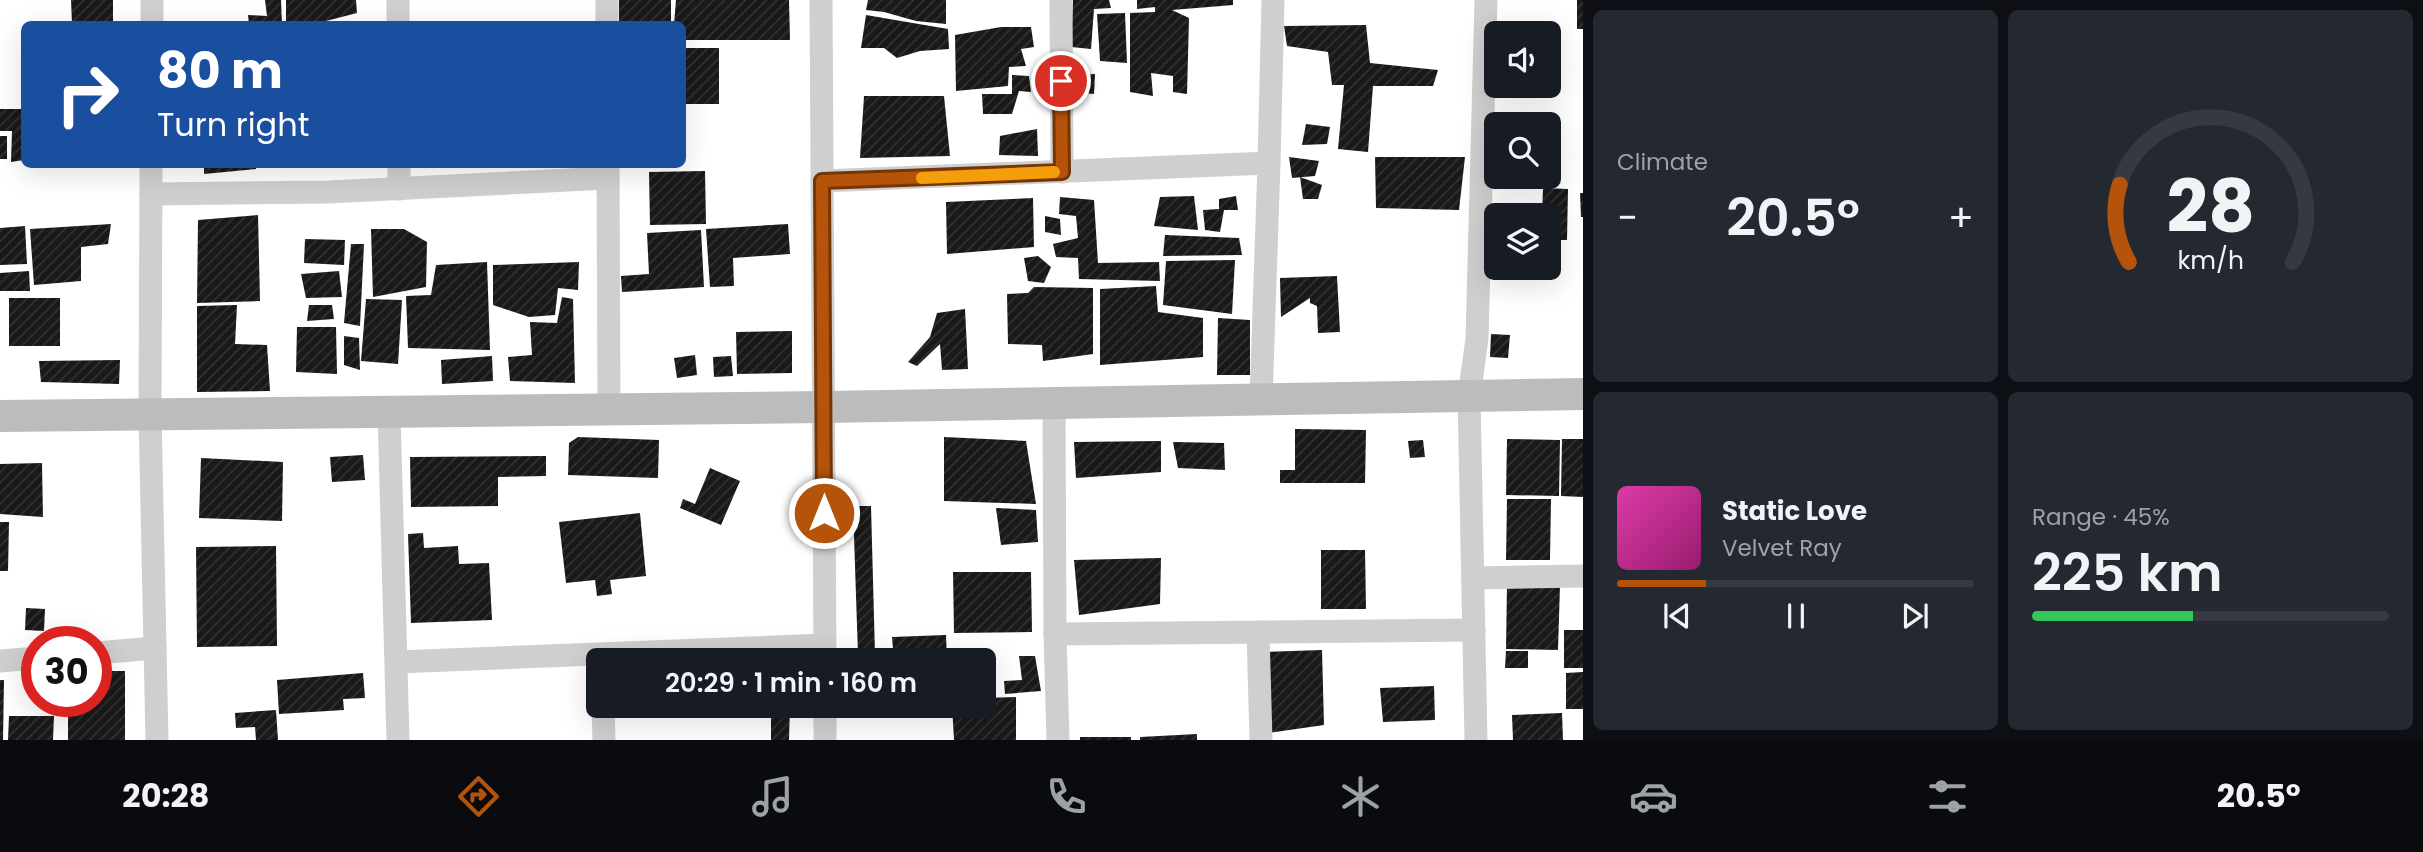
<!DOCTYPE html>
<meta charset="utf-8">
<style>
:root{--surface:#171b24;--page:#242831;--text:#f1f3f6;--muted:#9ea1a6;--line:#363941;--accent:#b45309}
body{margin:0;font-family:Poppins,sans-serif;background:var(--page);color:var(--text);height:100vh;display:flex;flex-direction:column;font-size:26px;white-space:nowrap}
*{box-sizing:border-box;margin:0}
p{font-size:23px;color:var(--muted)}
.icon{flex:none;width:38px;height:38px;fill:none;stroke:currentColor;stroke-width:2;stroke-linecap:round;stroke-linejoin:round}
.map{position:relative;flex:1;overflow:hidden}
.panel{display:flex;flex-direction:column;gap:10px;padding:10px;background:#0d0f14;width:840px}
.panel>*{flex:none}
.banner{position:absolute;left:21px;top:21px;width:665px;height:147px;border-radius:10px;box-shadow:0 7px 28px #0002;background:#1a4fa0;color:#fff;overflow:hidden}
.fabs{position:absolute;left:1484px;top:21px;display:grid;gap:14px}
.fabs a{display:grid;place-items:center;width:77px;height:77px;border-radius:10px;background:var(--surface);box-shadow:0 7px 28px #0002;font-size:35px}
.speed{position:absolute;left:21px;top:626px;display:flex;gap:14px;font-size:35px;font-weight:700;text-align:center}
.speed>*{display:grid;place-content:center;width:91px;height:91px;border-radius:50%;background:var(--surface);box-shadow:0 7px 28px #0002;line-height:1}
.speed .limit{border:10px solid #d22;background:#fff;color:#111}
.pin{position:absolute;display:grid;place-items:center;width:60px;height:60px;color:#fff;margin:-30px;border:4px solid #fff;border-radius:50%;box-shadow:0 2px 7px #0007}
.me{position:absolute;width:77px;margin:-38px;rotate:0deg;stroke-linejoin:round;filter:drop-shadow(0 0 5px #0008)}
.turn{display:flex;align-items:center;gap:24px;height:147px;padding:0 21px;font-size:32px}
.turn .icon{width:91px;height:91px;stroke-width:2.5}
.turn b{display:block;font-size:49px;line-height:60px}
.big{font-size:52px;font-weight:600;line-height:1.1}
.panel .widget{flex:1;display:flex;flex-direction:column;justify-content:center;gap:10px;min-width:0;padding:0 24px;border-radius:10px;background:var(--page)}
.panel .dial{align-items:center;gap:0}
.dial svg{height:182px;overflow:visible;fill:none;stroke:var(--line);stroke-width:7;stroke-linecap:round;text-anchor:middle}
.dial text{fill:var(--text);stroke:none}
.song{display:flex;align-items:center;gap:21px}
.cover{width:84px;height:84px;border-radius:10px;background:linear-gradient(135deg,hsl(320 70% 55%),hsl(320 70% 35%))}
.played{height:7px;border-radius:4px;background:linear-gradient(90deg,var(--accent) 25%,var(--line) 25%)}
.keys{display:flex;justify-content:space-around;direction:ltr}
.heat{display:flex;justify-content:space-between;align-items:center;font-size:38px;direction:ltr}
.charge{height:10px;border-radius:5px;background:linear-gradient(90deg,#34c759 45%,var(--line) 0)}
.panel .tiles{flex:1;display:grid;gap:10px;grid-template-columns:repeat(2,1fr)}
.trip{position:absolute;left:586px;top:648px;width:410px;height:70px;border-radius:10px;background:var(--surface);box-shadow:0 7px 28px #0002;font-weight:600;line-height:70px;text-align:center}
.dock{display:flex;height:112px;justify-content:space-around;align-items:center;background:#090b0e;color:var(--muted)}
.dock .icon{width:49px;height:49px}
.dock .active{color:var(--accent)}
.dock b{font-size:32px;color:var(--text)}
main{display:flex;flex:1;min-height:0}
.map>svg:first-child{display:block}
.building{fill:url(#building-hatch)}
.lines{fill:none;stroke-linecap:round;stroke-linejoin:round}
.minor{stroke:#cfcfcf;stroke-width:23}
.secondary{stroke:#bcbcbc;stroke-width:32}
.route-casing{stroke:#753606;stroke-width:18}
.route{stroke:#b45309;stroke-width:12}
.slow{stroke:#f59e0b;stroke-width:12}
</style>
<main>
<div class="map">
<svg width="1583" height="740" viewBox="0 0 1583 740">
<defs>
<pattern id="building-hatch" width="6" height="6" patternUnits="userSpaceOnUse" patternTransform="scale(1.75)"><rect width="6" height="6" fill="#191919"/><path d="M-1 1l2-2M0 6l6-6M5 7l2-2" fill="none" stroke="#323232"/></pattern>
</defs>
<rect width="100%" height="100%" fill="#fff"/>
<g class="building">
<path d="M71 0H113V24H72Z"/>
<path d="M265 0H281L282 24H249L248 15 267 16Z"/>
<path d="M286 0H356L357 13 326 21V24H286Z"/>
<rect x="619" y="0" width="52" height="24"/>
<path d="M676 0H789L790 40H682V24H674Z"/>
<path d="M868 0H946V24L916 21 884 12 866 10Z"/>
<path d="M1073 0H1109L1111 8 1094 9 1091 49 1071 47Z"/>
<path d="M1137 0H1233V5L1172 10 1189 18 1187 94 1173 92V76L1151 73 1153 96 1130 92V13L1155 12V7L1137 9Z"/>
<rect x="1577" y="0" width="6" height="29"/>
<path d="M1125 13 1127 63 1100 61 1097 14Z"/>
<path d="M866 15 948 29 949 49 920 51 897 58 884 48H861Z"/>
<path d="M1366 25 1370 63 1438 70 1433 86H1373L1368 152 1338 149 1344 85H1332L1328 52 1287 46 1284 26Z"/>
<path d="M1001 27H1031L1034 47 1021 49 1026 66 1009 67 1008 86 956 91 955 35Z"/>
<rect x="682" y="48" width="37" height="56"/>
<path d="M1095 74 1094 94 1073 92 1074 75Z"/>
<path d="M1012 75 1029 76 1031 92 1019 91 1012 114H983L982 94H1012Z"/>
<path d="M864 96H944L950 156 860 158Z"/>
<path d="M0 109H24V160L11 162 12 131H0Z"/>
<path d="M1306 124 1330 127 1327 144 1302 145Z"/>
<path d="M1037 129 1038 156 999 155 1000 136Z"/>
<rect x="0" y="136" width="7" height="23"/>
<path d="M1289 157 1319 161 1315 176 1292 178Z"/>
<path d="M1375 157H1465L1459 210 1376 208Z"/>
<path d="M204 164H256V169L204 174Z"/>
<path d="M320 164H341L337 168 320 167Z"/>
<path d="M705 171 706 224 650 225 649 172Z"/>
<path d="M1300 177 1322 185 1318 199H1303Z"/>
<path d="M1543 188 1568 189 1567 240H1549V215H1542Z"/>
<path d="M1580 193H1583V217H1581Z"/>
<path d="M1194 196 1198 230 1154 226 1160 197Z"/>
<path d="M1236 196 1238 210H1224L1220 232 1205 230 1203 210 1219 209V199Z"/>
<path d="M1060 197 1094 200 1098 263 1159 262 1160 281 1079 279 1078 258 1056 257 1053 244 1078 238 1076 216 1059 214Z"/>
<path d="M1033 198 1034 247 947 254 946 202Z"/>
<path d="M258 215 260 301 197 303 198 220Z"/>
<path d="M1045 216 1060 219 1061 235 1045 232Z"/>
<path d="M111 224 108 244 81 247V281L34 285 30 229Z"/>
<path d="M788 224 790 254 733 258 734 286 710 287 706 229Z"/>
<path d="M25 226 27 264 0 265V228Z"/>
<path d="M371 229H404L427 242 426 287 373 297Z"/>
<path d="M701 230 704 287 622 292 621 276 649 274 647 233Z"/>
<path d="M1165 235 1239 238 1242 255 1163 256Z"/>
<path d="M305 239 345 240 344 265 304 263Z"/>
<path d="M351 244H364L360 326 344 323Z"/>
<path d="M1038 256 1051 267 1044 283 1028 281 1024 258Z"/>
<path d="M1235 260 1232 314 1163 305 1166 261Z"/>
<path d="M487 262 490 350 408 348 406 296 431 295 436 265Z"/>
<path d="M579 262 578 290 558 288 555 315 529 317 493 305V265Z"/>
<path d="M29 271 30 291H0V273Z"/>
<path d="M339 271 342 297 306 298 301 274Z"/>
<path d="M1337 276 1340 332 1318 333 1317 306 1310 303V298L1281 317 1280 278Z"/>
<path d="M1156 286 1158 312 1203 318V357L1100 365V289Z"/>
<path d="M1034 287 1093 288V354L1043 361 1042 345 1008 344 1007 294 1028 293Z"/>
<path d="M562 297 573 299 575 383 510 381 508 357 532 355 530 322 557 323Z"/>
<rect x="9" y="298" width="51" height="48"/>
<path d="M366 299 402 300 398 364 361 361Z"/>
<path d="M237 305 235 344 267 345 270 391 197 392V306Z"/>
<path d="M309 305H332L334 319 307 321Z"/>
<path d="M965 309 968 369 942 370 940 344 917 366 908 362 930 337 937 313Z"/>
<path d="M1218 318 1250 320V375H1217Z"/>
<path d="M297 327H336L337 374 296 372Z"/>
<path d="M792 331V373L737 374 736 332Z"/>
<path d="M1491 334 1510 335 1508 358 1490 357Z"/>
<path d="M344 336 359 338 360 370 344 365Z"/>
<path d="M695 355 697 375 677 378 674 358Z"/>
<path d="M492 356 493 381 442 384 441 360Z"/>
<path d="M731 356 733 376 714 377 713 357Z"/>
<path d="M120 360 119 384 41 382 39 361Z"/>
<path d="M1295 429 1366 430 1365 483H1280V470H1295Z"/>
<path d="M578 437 659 440 658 478 568 475 569 443Z"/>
<path d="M944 437 1026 441 1036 504 944 501Z"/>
<path d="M1507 439 1560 440 1559 496 1506 495Z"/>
<path d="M1562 439H1583V497L1561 496Z"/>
<path d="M1423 440 1425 457 1410 458 1408 441Z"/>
<path d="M1161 441V472L1076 478 1074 442Z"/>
<path d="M1173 442 1224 443 1225 470 1178 468Z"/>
<path d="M363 455 365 480 332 482 330 457Z"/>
<path d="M546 456V476L498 477V506L411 507 410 457Z"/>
<path d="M201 458 283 462 282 521 199 518Z"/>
<path d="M42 463 43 517 0 514V464Z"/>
<path d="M710 468 740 481 721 525 680 508 683 499 695 504Z"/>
<path d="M1507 499H1551L1550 560H1506Z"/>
<path d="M853 506H871L875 654 858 655Z"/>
<path d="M996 508 1036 510 1038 542 1001 545Z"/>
<path d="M640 513 646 576 610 580 612 594 597 596 595 580 566 583 559 522Z"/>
<path d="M0 522H9L8 571H0Z"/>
<path d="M423 533 424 548 458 546 459 564 489 563 492 620 411 623 408 534Z"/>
<path d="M276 546 277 646 197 647 196 547Z"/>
<path d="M1321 550H1365L1366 609H1321Z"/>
<path d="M1161 558 1160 604 1079 615 1074 560Z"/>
<path d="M953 572H1031L1032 632 954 633Z"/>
<path d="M1507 584 1560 585 1558 650 1506 649Z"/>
<path d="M26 608 45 609 44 631 25 630Z"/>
<rect x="1564" y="630" width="19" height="38"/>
<path d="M946 635 947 660H894L892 637Z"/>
<path d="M1322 650 1324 725 1268 733 1266 652Z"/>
<path d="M1506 651H1528V668H1505Z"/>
<path d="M1019 656H1035L1041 691 1005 694 1004 681 1022 680Z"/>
<path d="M96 671H125V740H68V702H96Z"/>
<path d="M1583 672V709H1566V673Z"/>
<path d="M363 673 365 698 343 699 344 710 279 714 277 680Z"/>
<path d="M0 680H4L3 740H0Z"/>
<path d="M1434 686 1435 720 1383 722 1380 688Z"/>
<path d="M1016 697V740H954L952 705H984V698Z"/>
<path d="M771 705H790L789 740H771Z"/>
<path d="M276 710 278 740H256L255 727 236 728 235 713Z"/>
<path d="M1562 713 1563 740H1513L1512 715Z"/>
<path d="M9 716H54L53 740H8Z"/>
<path d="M1197 734V740H1140V737Z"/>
<rect x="1080" y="737" width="51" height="3"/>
</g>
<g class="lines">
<g class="minor">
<path d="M398 0V24"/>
<path d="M607 0V24"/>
<path d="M821 0 825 660"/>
<path d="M1061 0 1062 172"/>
<path d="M152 24V0"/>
<path d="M151 164 150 414 157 740"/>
<path d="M399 164V189"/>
<path d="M608 164 609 409"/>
<path d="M822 181 1269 163 1273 0"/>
<path d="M151 194 329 192 608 178"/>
<path d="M1261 400 1269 163"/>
<path d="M1054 403 1055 634 1058 740"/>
<path d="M389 412 398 740"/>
<path d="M1473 578 1583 576"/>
<path d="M1258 632 1261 740"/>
<path d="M1055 634 1474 630"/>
<path d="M96 653 155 648"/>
<path d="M0 661 37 658"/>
<path d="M397 662 824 645"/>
<path d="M603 705 604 740"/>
<path d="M825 705V740"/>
<path d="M1476 740 1469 396 1477 339 1486 0"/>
</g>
<path class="secondary" d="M0 416 824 407 1583 394"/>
</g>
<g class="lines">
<defs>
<path id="route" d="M824 513 822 181 1062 172 1061 81"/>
</defs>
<use href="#route" class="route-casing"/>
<use href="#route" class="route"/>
<path class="slow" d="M922 178 1054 172"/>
</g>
</svg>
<div class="fabs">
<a><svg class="icon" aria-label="sound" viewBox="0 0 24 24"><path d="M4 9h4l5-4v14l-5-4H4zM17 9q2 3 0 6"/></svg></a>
<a><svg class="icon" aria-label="search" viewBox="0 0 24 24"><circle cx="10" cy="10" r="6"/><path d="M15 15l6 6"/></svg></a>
<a><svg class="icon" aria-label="layers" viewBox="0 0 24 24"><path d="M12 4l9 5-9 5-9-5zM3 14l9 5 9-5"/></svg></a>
</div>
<div class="speed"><div class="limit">30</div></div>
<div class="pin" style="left:1061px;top:81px;background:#d93025"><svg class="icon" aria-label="arrive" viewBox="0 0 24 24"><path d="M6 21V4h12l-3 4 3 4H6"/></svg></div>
<svg class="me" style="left:824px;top:513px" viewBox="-20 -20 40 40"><circle r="17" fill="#b45309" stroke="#fff" stroke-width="3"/><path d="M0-11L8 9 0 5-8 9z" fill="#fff"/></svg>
<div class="trip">20:29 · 1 min · 160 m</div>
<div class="banner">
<div class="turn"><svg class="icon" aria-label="right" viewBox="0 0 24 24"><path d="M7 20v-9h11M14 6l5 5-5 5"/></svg><div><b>80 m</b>Turn right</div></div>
</div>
</div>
<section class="panel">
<div class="tiles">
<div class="widget"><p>Climate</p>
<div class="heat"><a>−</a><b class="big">20.5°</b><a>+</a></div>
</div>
<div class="widget dial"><svg viewBox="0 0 100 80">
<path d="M14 69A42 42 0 1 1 86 69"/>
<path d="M14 69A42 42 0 0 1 10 35" stroke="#b45309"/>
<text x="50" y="56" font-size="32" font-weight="700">28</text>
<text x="50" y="72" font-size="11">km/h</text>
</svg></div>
<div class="widget">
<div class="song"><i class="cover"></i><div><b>Static Love</b><p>Velvet Ray</p></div></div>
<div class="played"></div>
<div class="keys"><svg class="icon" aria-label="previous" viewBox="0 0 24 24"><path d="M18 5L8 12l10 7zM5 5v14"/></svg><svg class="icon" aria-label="pause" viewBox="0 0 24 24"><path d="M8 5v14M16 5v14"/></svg><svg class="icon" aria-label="next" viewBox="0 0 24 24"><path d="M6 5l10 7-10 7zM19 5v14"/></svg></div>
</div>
<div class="widget"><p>Range · 45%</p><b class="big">225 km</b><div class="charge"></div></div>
</div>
</section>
</main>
<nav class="dock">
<b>20:28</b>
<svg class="icon active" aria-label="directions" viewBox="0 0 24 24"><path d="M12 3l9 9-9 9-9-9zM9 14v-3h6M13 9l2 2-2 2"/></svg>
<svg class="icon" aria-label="music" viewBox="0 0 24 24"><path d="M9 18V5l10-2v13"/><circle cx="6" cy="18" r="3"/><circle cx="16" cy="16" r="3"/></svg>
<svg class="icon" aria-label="phone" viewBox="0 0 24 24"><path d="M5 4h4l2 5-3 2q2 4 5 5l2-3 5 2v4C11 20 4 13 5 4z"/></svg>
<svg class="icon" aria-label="climate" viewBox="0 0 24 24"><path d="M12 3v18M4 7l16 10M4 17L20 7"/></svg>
<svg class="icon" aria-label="car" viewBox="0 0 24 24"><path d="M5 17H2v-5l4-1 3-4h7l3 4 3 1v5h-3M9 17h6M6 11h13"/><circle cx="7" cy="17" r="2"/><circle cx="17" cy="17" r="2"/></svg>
<svg class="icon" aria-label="filters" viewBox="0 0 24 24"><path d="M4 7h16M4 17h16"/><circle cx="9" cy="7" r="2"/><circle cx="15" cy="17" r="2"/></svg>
<b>20.5°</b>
</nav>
